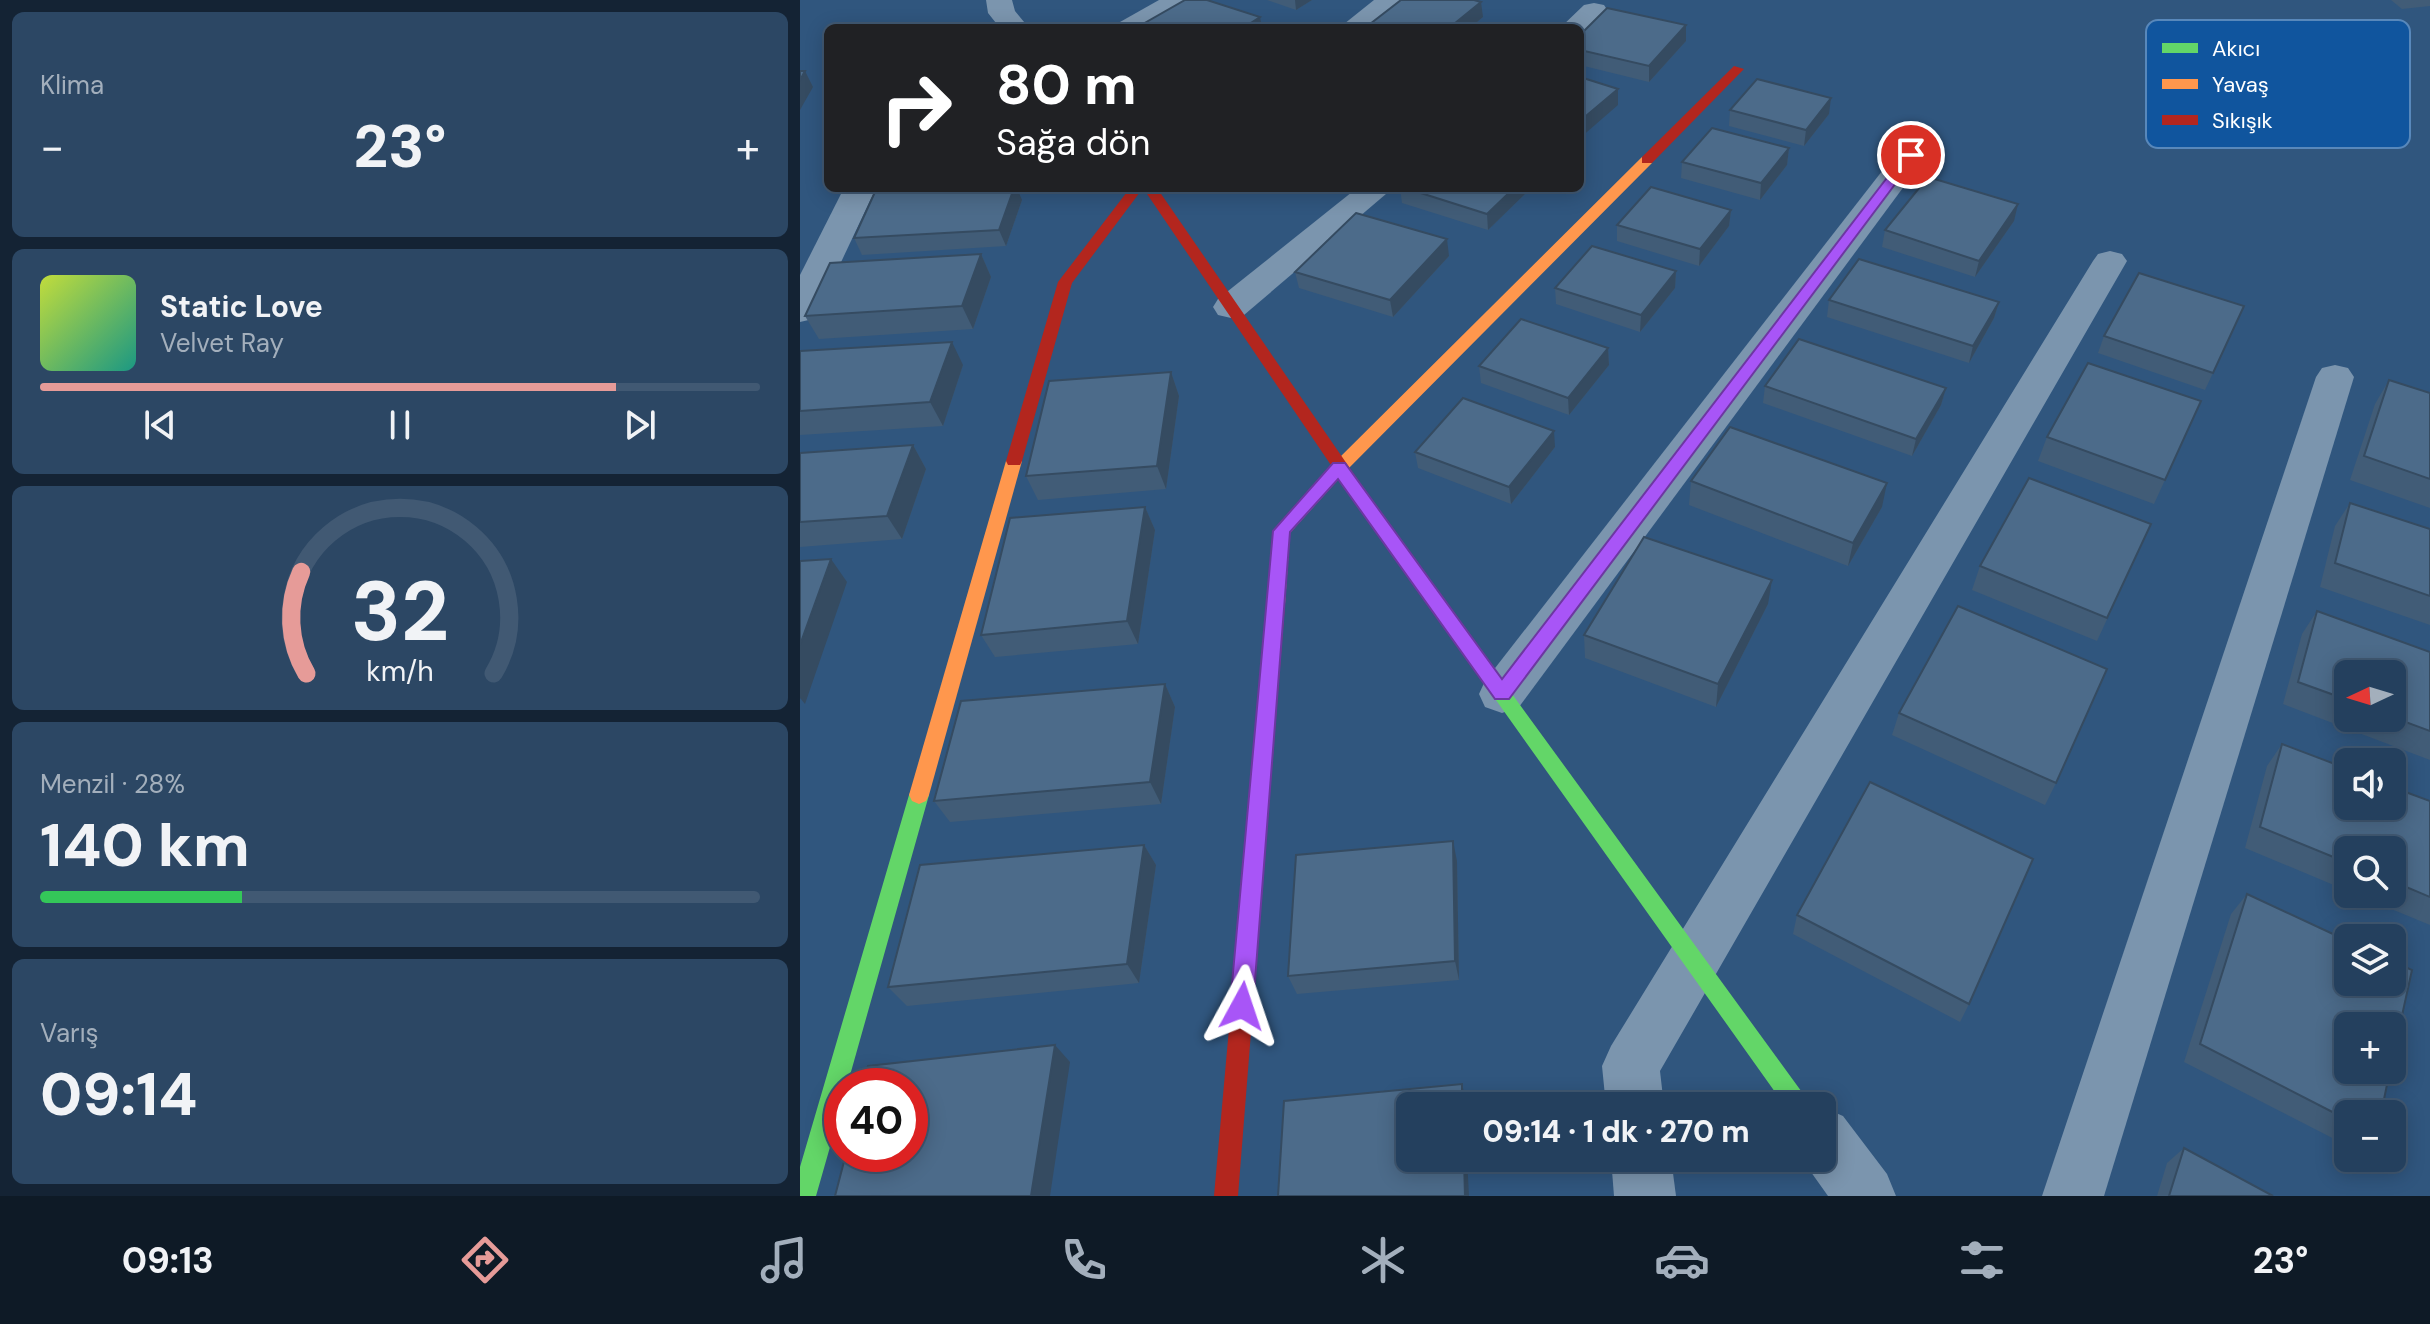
<!DOCTYPE html>
<html lang="tr">
<meta charset="utf-8">
<style>
:root{--surface:#24405e;--page:#2c4764;--text:#f1f3f6;--muted:#a3afbc;--line:#415973;--accent:#e69b98}
body{margin:0;font-family:"DM Sans",sans-serif;background:var(--page);color:var(--text);height:100vh;display:flex;flex-direction:column;font-size:30px;white-space:nowrap}
*{box-sizing:border-box;margin:0}
p{font-size:26px;color:var(--muted)}
.icon{flex:none;width:44px;height:44px;fill:none;stroke:currentColor;stroke-width:2;stroke-linecap:round;stroke-linejoin:round}
.map{position:relative;flex:1;overflow:hidden}
.panel{display:flex;flex-direction:column;gap:12px;padding:12px;background:#142334;width:800px}
.panel>*{flex:none}
.guide{position:absolute;left:24px;top:24px;width:760px;height:168px;border-radius:12px;box-shadow:0 4px 20px #0003,0 0 0 2px var(--line);background:#202124;color:#fff;overflow:hidden}
.needle{width:52px;rotate:266deg}
.buttons{position:absolute;left:1534px;top:660px;display:grid;gap:16px}
.buttons a{display:grid;place-items:center;width:72px;height:72px;border-radius:12px;background:var(--surface);box-shadow:0 4px 20px #0003,0 0 0 2px var(--line);font-size:40px}
.speed{position:absolute;left:24px;top:1068px;display:flex;gap:16px;font-size:40px;font-weight:700;text-align:center}
.speed>*{display:grid;place-content:center;width:104px;height:104px;border-radius:50%;background:var(--surface);box-shadow:0 4px 20px #0003,0 0 0 2px var(--line);line-height:1}
.speed .limit{border:12px solid #d22;background:#fff;color:#111}
.pin{position:absolute;display:grid;place-items:center;width:68px;height:68px;color:#fff;margin:-34px;border:4px solid #fff;border-radius:50%;box-shadow:0 2px 8px #0007}
.me{position:absolute;width:88px;margin:-44px;rotate:5deg;stroke-linejoin:round;filter:drop-shadow(0 0 6px #0008)}
.turn{display:flex;align-items:center;gap:28px;height:168px;padding:0 40px;font-size:36px}
.turn .icon{width:104px;height:104px;stroke-width:2.5}
.turn b{display:block;font-size:56px;line-height:68px}
.big{font-size:60px;font-weight:800;line-height:1.1}
.panel .tile{flex:1;display:flex;flex-direction:column;justify-content:center;gap:12px;min-width:0;padding:0 28px;border-radius:12px;background:var(--page)}
.panel .dial{align-items:center;gap:0}
.dial svg{height:208px;overflow:visible;fill:none;stroke:var(--line);stroke-width:7;stroke-linecap:round;text-anchor:middle}
.dial text{fill:var(--text);stroke:none}
.song{display:flex;align-items:center;gap:24px}
.cover{width:96px;height:96px;border-radius:12px;background:linear-gradient(135deg,hsl(70 70% 55%),hsl(170 70% 35%))}
.played{height:8px;border-radius:4px;background:linear-gradient(90deg,var(--accent) 80%,var(--line) 80%)}
.keys{display:flex;justify-content:space-around;direction:ltr}
.heat{display:flex;justify-content:space-between;align-items:center;font-size:44px;direction:ltr}
.charge{height:12px;border-radius:6px;background:linear-gradient(90deg,#34c759 28%,var(--line) 0)}
.trip{position:absolute;left:596px;top:1092px;width:440px;height:80px;border-radius:12px;background:var(--surface);box-shadow:0 4px 20px #0003,0 0 0 2px var(--line);font-weight:800;line-height:80px;text-align:center}
.tabs{display:flex;height:128px;justify-content:space-around;align-items:center;background:#0e1a26;color:var(--muted)}
.tabs .icon{width:56px;height:56px}
.tabs .active{color:var(--accent)}
.tabs b{font-size:36px;color:var(--text)}
main{display:flex;flex:1;min-height:0}
.map>svg:first-child{display:block}
.lines{fill:none;stroke-linecap:round;stroke-linejoin:round}
.street{fill:#7b95ae;fill-rule:evenodd}
.fast{fill:#63d668;fill-rule:evenodd}
.slow{fill:#ff974d;fill-rule:evenodd}
.jam{fill:#b3261e;fill-rule:evenodd}
.wall{fill:#415c77;fill-rule:evenodd}
.shaded-wall{fill:#354b61}
.building{fill:#4c6b8a;stroke:#354b61;stroke-width:2}
.route{fill:#a855f7;stroke:#6d37a1;stroke-width:2}
.key{fill:#10559e;stroke:#5888bb;stroke-width:2}
.key-label{font-size:22px;fill:#fff}
</style>
<main>
<section class="panel">
<div class="tile"><p>Klima</p>
<div class="heat"><a>−</a><b class="big">23°</b><a>+</a></div>
</div>
<div class="tile">
<div class="song"><i class="cover"></i><div><b>Static Love</b><p>Velvet Ray</p></div></div>
<div class="played"></div>
<div class="keys"><svg class="icon" aria-label="previous" viewBox="0 0 24 24"><path d="M18 5L8 12l10 7zM5 5v14"/></svg><svg class="icon" aria-label="pause" viewBox="0 0 24 24"><path d="M8 5v14M16 5v14"/></svg><svg class="icon" aria-label="next" viewBox="0 0 24 24"><path d="M6 5l10 7-10 7zM19 5v14"/></svg></div>
</div>
<div class="tile dial"><svg viewBox="0 0 100 80">
<path d="M14 69A42 42 0 1 1 86 69"/>
<path d="M14 69A42 42 0 0 1 12 30" stroke="#e69b98"/>
<text x="50" y="56" font-size="32" font-weight="700">32</text>
<text x="50" y="72" font-size="11">km/h</text>
</svg></div>
<div class="tile"><p>Menzil · 28%</p><b class="big">140 km</b><div class="charge"></div></div>
<div class="tile"><p>Varış</p><b class="big">09:14</b></div>
</section>
<div class="map">
<svg width="1630" height="1196" viewBox="0 0 1630 1196">
<rect width="100%" height="100%" fill="#30567e"/>
<g class="lines">
<g class="street">
<path d="M186 0H212L215 11 229 28H200L188 13Z"/>
<path d="M359 0H392L389 6 350 28H316L320 22Z"/>
<path d="M574 0H605L571 28H539Z"/>
<path d="M794 3 804 5 808 11 784 34 780 35V28H760L784 5Z"/>
<path d="M1111 146 1122 148 1127 155 1122 162 719 707 702 713 685 707 679 694 685 681 1100 148Z"/>
<path d="M44 188H76L18 311 13 319 0 322V275Z"/>
<path d="M557 188H593L444 315 431 318 418 315 413 307 418 299Z"/>
<path d="M1310 251 1322 254 1327 261 860 1071 864 1106H806L802 1066 811 1046 1293 261 1298 254Z"/>
<path d="M1535 365 1548 368 1554 377 1304 1196H1242L1516 377 1522 368Z"/>
<path d="M1022 1107 1043 1116 1087 1174 1096 1196H1028L1001 1158H1022Z"/>
<path d="M811 1158H871L876 1196H814Z"/>
</g>
<g class="fast">
<path d="M583 523 589 525 1012 1106H985L577 533 574 529Z"/>
<path d="M119 786 126 789 129 795 47 1086H42V1105L16 1196H0V1167L109 795 112 789Z"/>
</g>
<g class="slow">
<path d="M847 156 852 157V163L545 472 490 533 485 604 482 609H470L467 604 476 527 533 464 842 157Z"/>
<path d="M214 455 222 461 129 795 126 801 119 804 112 801 109 795 206 461Z"/>
</g>
<g class="jam">
<path d="M934 66 944 69 852 163H842V157Z"/>
<path d="M330 188H357L589 525 592 529 589 533H577L343 188 272 283 222 461 220 465H208L206 461 258 282Z"/>
<path d="M476 597 482 599 485 604 438 1196H414L467 604 470 599Z"/>
</g>
</g>
<g class="wall">
<path d="M467 0H512L496 10Z"/>
<path d="M1591 0H1630V6L1602 9Z"/>
<path d="M683 17 670 28H571L570 24Z"/>
<path d="M886 25V41L849 82 780 65V35Z"/>
<path d="M930 110 1029 114 1004 146 929 126Z"/>
<path d="M989 148 987 165 960 200 881 178 882 162Z"/>
<path d="M600 188H731L688 230 602 203Z"/>
<path d="M222 200 206 246 62 255 54 238Z"/>
<path d="M931 210 929 226 899 266 817 241V225Z"/>
<path d="M1214 221 1175 277 1082 247 1085 230Z"/>
<path d="M181 254 191 277 173 329 19 339 5 316Z"/>
<path d="M649 256 593 317 499 288 495 272Z"/>
<path d="M876 271 875 288 840 332 756 304 755 288Z"/>
<path d="M1029 300 1199 302 1194 318 1169 363 1027 317Z"/>
<path d="M1444 306 1405 390 1298 353 1304 336Z"/>
<path d="M808 348 809 365 769 415 681 383 679 366Z"/>
<path d="M0 351 163 365 143 426 0 435Z"/>
<path d="M371 372 379 396 366 489 238 500 226 476Z"/>
<path d="M1589 380 1630 393V508L1550 480 1575 404Z"/>
<path d="M965 386 1146 388 1141 405 1112 456 963 403Z"/>
<path d="M1401 401 1354 504 1238 461 1247 437Z"/>
<path d="M113 445 126 469 102 539 0 547V453Z"/>
<path d="M755 447 711 504 618 468 615 452Z"/>
<path d="M891 481 1082 507 1048 566 889 505Z"/>
<path d="M1550 503 1630 529V625L1520 587 1535 526Z"/>
<path d="M345 507 355 530 338 644 195 657 181 635Z"/>
<path d="M1351 524 1297 641 1172 590 1180 566Z"/>
<path d="M968 604 916 707 785 658 784 635Z"/>
<path d="M1517 611 1630 652V760L1483 704 1502 634ZM1548 674H1592V718H1548Z"/>
<path d="M365 684 375 707 361 804 150 822 134 801Z"/>
<path d="M1099 713 1256 783 1245 805 1092 735Z"/>
<path d="M1482 744 1630 801V925L1555 894H1592V850H1548V891L1445 848 1467 766Z"/>
<path d="M344 845 356 865 339 983 107 1006 88 987Z"/>
<path d="M657 861 659 980 497 994 488 976Z"/>
<path d="M1447 894 1548 1114V1146L1384 1062 1431 914Z"/>
<path d="M997 915 1169 1004 1160 1022 993 934Z"/>
<path d="M1384 1148 1473 1196H1357L1367 1163Z"/>
</g>
<g class="shaded-wall">
<path d="M495 0H512L496 10Z"/>
<path d="M681 2 683 17 670 28H649Z"/>
<path d="M460 17 462 28H443Z"/>
<path d="M886 25V41L849 82V66Z"/>
<path d="M5 71 13 87 0 110V80Z"/>
<path d="M818 89V105L780 138V121Z"/>
<path d="M1031 98 1029 114 1004 146 1006 130Z"/>
<path d="M989 148 987 165 960 200 961 183Z"/>
<path d="M214 188H217L222 200 206 246 199 230Z"/>
<path d="M714 188H731L688 230 687 214Z"/>
<path d="M1218 204 1214 221 1175 277 1179 261Z"/>
<path d="M931 210 929 226 899 266 900 249Z"/>
<path d="M647 239 649 256 593 317 590 300Z"/>
<path d="M181 254 191 277 173 329 162 306Z"/>
<path d="M876 271 875 288 840 332 841 315Z"/>
<path d="M1199 302 1194 318 1169 363 1173 346Z"/>
<path d="M152 342 163 365 143 426 130 402Z"/>
<path d="M808 348 809 365 769 415 768 398Z"/>
<path d="M371 372 379 396 366 489 357 466Z"/>
<path d="M1146 388 1141 405 1112 456 1116 439Z"/>
<path d="M754 431 755 447 711 504 709 487Z"/>
<path d="M113 445 126 469 102 539 87 516Z"/>
<path d="M1087 483 1082 507 1048 566 1053 543Z"/>
<path d="M345 507 355 530 338 644 327 621Z"/>
<path d="M31 559 47 582 5 704 0 698V645Z"/>
<path d="M972 580 968 604 916 707 918 684Z"/>
<path d="M365 684 375 707 361 804 350 782Z"/>
<path d="M653 841 657 861 659 980 655 961Z"/>
<path d="M344 845 356 865 339 983 327 964Z"/>
<path d="M255 1045 270 1062 250 1196H231Z"/>
<path d="M662 1084 666 1101V1106H662Z"/>
<path d="M664 1158H667L669 1196H665Z"/>
</g>
<g class="building">
<path d="M385 0H407L460 17 443 28H336Z"/>
<path d="M601 0H674L681 2 649 28H587L570 24Z"/>
<path d="M807 8 886 25 849 66 780 50V35Z"/>
<path d="M0 71H5L0 80Z"/>
<path d="M780 77 818 89 780 121Z"/>
<path d="M957 79 1031 98 1006 130 930 110Z"/>
<path d="M912 128 989 148 961 183 882 162Z"/>
<path d="M1128 177 1218 204 1179 261 1085 230Z"/>
<path d="M851 187 931 210 900 249 817 225Z"/>
<path d="M145 188H214L199 230 54 238 75 192Z"/>
<path d="M605 188H714L687 214Z"/>
<path d="M556 213 647 239 590 300 495 272Z"/>
<path d="M792 246 876 271 841 315 755 288Z"/>
<path d="M181 254 162 306 5 316 30 263Z"/>
<path d="M1059 259 1199 302 1173 346 1029 300Z"/>
<path d="M1339 273 1444 306 1413 373 1304 336Z"/>
<path d="M721 319 808 348 768 398 679 366Z"/>
<path d="M999 339 1146 388 1116 439 965 386Z"/>
<path d="M152 342 130 402 0 411V351Z"/>
<path d="M1288 363 1401 401 1365 480 1247 437Z"/>
<path d="M371 372 357 466 226 476 249 381Z"/>
<path d="M1589 380 1630 393V479L1564 456Z"/>
<path d="M663 398 754 431 709 487 615 452Z"/>
<path d="M930 427 1087 483 1053 543 891 481Z"/>
<path d="M113 445 87 516 0 522V453Z"/>
<path d="M1229 478 1351 524 1307 618 1180 566Z"/>
<path d="M1550 503 1630 529V596L1535 563Z"/>
<path d="M345 507 327 621 181 635 210 518Z"/>
<path d="M844 537 972 580 918 684 784 635Z"/>
<path d="M31 559 0 645V561Z"/>
<path d="M1158 606 1307 669 1256 783 1099 713Z"/>
<path d="M1517 611 1630 652V731L1592 717V674H1548V700L1498 682Z"/>
<path d="M365 684 350 782 134 801 161 701Z"/>
<path d="M1482 744 1548 769V806H1592V787L1630 801V897L1592 881V850H1548V863L1460 827Z"/>
<path d="M1070 782 1233 859 1169 1004 997 915Z"/>
<path d="M653 841 655 961 488 976 496 855Z"/>
<path d="M344 845 327 964 88 987 120 865Z"/>
<path d="M1447 894 1548 941V982H1592V961L1612 970 1592 1061V1026H1548V1070H1590L1581 1114H1548V1120L1400 1044Z"/>
<path d="M255 1045 231 1196H35L46 1154H110V1086H63L68 1066Z"/>
<path d="M662 1084V1106H610V1158H664L665 1196H478L484 1101Z"/>
<path d="M1384 1148 1473 1196H1369Z"/>
</g>
<path class="route" d="M1106 153 1117 155 709 699H695L538 479 490 532 453 1006 450 1014 442 1017 433 1014 430 1006 473 531 533 463H545L702 679Z"/>
<rect x="1346" y="20" width="264" height="128" rx="12" class="key"/>
<rect x="1362" y="43" width="36" height="10" fill="#63d668"/>
<rect x="1362" y="79" width="36" height="10" fill="#ff974d"/>
<rect x="1362" y="115" width="36" height="10" fill="#b3261e"/>
<g class="key-label">
<text x="1412" y="56">Akıcı</text>
<text x="1412" y="92">Yavaş</text>
<text x="1412" y="128">Sıkışık</text>
</g>
</svg>
<div class="buttons">
<a><svg class="needle" viewBox="-14 -14 28 28"><path d="M0-13l5 13h-10z" fill="#e53935"/><path d="M0 13l5-13h-10z" fill="#a3afbc"/></svg></a>
<a><svg class="icon" aria-label="sound" viewBox="0 0 24 24"><path d="M4 9h4l5-4v14l-5-4H4zM17 9q2 3 0 6"/></svg></a>
<a><svg class="icon" aria-label="search" viewBox="0 0 24 24"><circle cx="10" cy="10" r="6"/><path d="M15 15l6 6"/></svg></a>
<a><svg class="icon" aria-label="layers" viewBox="0 0 24 24"><path d="M12 4l9 5-9 5-9-5zM3 14l9 5 9-5"/></svg></a>
<a>+</a>
<a>−</a>
</div>
<div class="speed"><div class="limit">40</div></div>
<div class="pin" style="left:1111px;top:155px;background:#d93025"><svg class="icon" aria-label="arrive" viewBox="0 0 24 24"><path d="M6 21V4h12l-3 4 3 4H6"/></svg></div>
<svg class="me" style="left:442px;top:1006px" viewBox="-20 -20 40 40"><path d="M0-17L14 15 0 8-14 15z" fill="#a855f7" stroke="#fff" stroke-width="4"/></svg>
<div class="trip">09:14 · 1 dk · 270 m</div>
<div class="guide">
<div class="turn"><svg class="icon" aria-label="right" viewBox="0 0 24 24"><path d="M7 20v-9h11M14 6l5 5-5 5"/></svg><div><b>80 m</b>Sağa dön</div></div>
</div>
</div>
</main>
<nav class="tabs">
<b>09:13</b>
<svg class="icon active" aria-label="directions" viewBox="0 0 24 24"><path d="M12 3l9 9-9 9-9-9zM9 14v-3h6M13 9l2 2-2 2"/></svg>
<svg class="icon" aria-label="music" viewBox="0 0 24 24"><path d="M9 18V5l10-2v13"/><circle cx="6" cy="18" r="3"/><circle cx="16" cy="16" r="3"/></svg>
<svg class="icon" aria-label="phone" viewBox="0 0 24 24"><path d="M5 4h4l2 5-3 2q2 4 5 5l2-3 5 2v4C11 20 4 13 5 4z"/></svg>
<svg class="icon" aria-label="climate" viewBox="0 0 24 24"><path d="M12 3v18M4 7l16 10M4 17L20 7"/></svg>
<svg class="icon" aria-label="car" viewBox="0 0 24 24"><path d="M5 17H2v-5l4-1 3-4h7l3 4 3 1v5h-3M9 17h6M6 11h13"/><circle cx="7" cy="17" r="2"/><circle cx="17" cy="17" r="2"/></svg>
<svg class="icon" aria-label="filters" viewBox="0 0 24 24"><path d="M4 7h16M4 17h16"/><circle cx="9" cy="7" r="2"/><circle cx="15" cy="17" r="2"/></svg>
<b>23°</b>
</nav>
